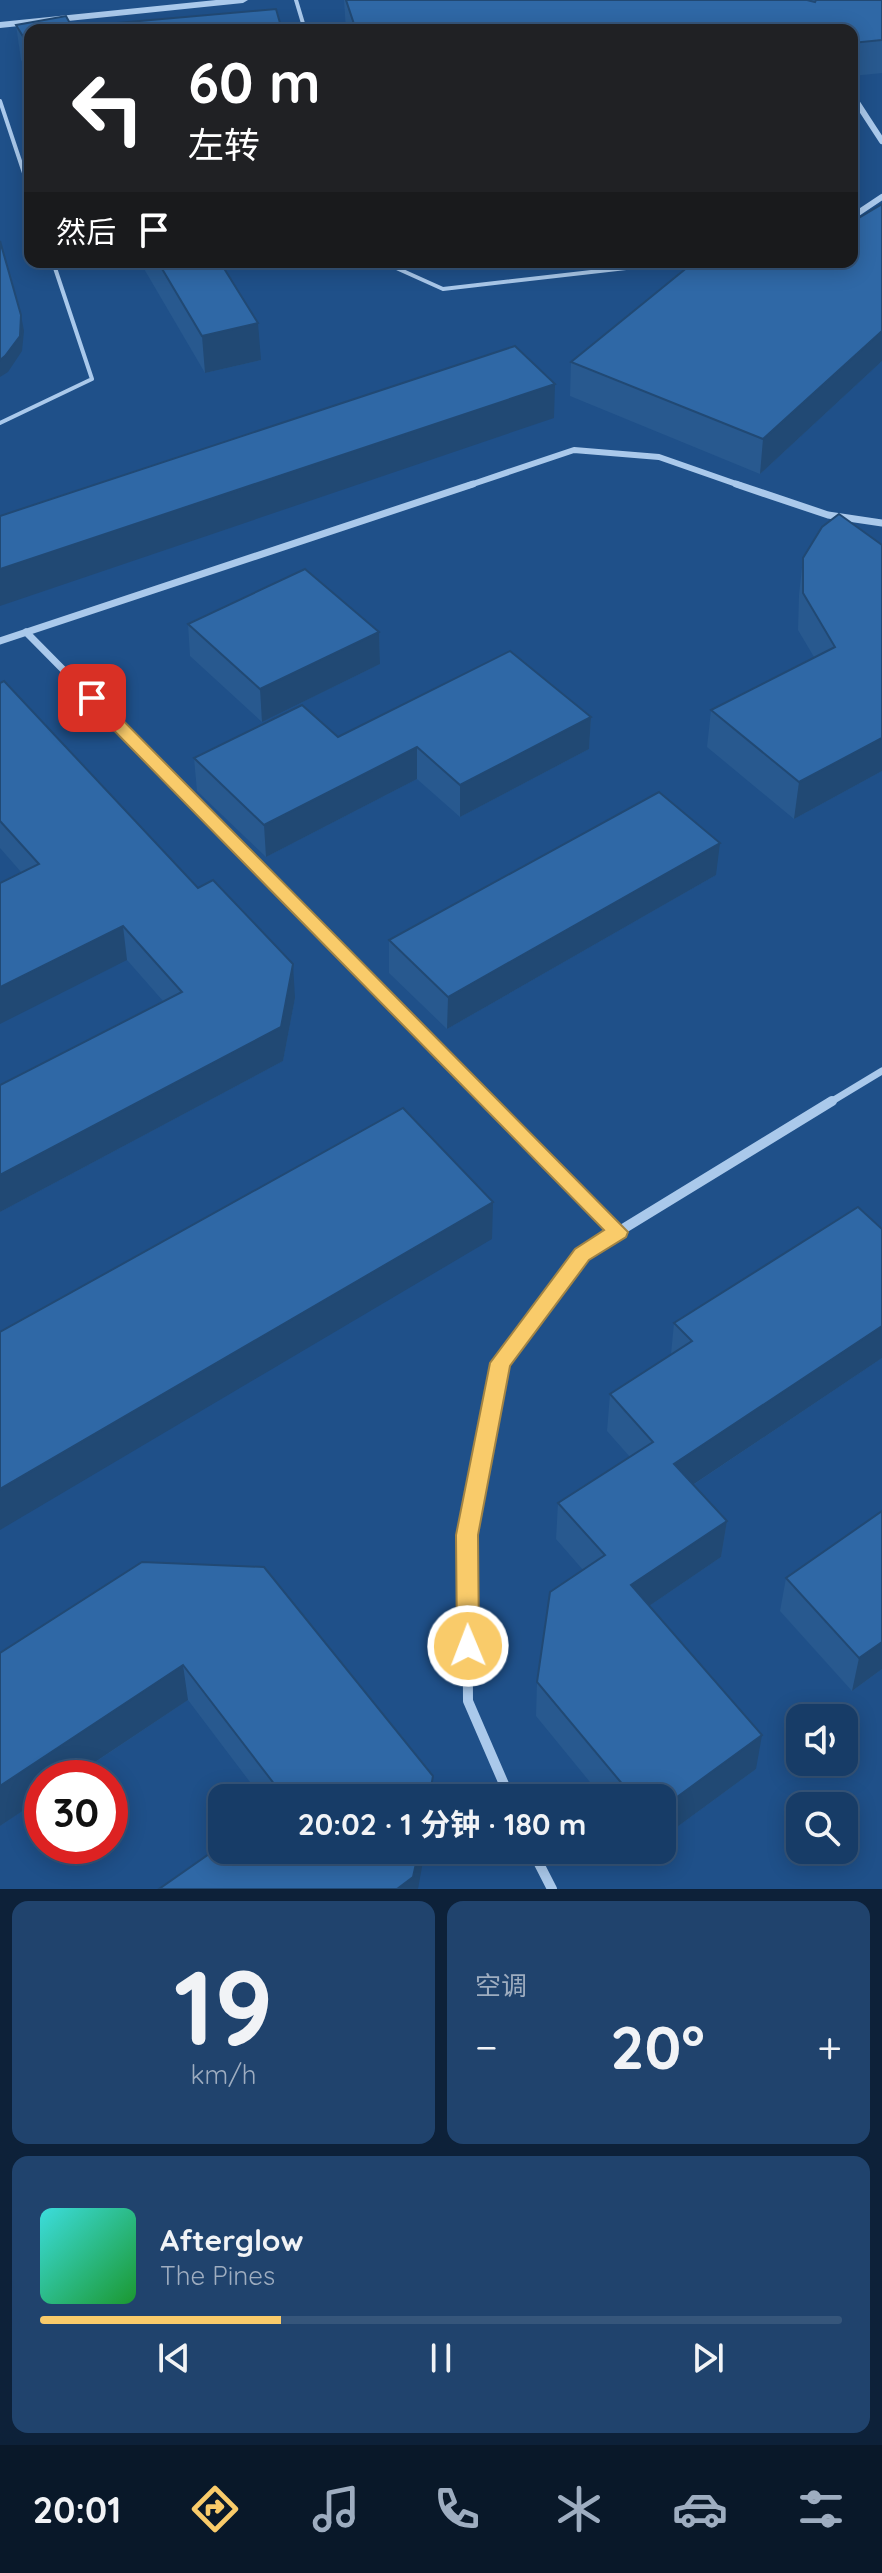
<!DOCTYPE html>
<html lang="zh">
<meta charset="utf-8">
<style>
:root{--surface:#173c67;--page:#20436d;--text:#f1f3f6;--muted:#9eadc0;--line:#36567b;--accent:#f9cb6a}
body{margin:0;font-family:Quicksand,"Noto Sans SC",sans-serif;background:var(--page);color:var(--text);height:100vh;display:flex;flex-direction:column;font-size:30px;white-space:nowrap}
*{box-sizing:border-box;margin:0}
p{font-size:26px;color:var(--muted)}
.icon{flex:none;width:44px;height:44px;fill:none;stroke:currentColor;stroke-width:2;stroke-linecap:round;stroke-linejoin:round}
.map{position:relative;height:1889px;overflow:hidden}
.sheet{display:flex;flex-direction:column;gap:12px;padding:12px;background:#0d2139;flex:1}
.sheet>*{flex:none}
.hud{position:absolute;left:24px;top:24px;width:834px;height:244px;border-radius:16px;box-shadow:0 4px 20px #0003,0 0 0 2px var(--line);background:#202124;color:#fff;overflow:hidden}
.buttons{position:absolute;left:786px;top:1704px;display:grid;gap:16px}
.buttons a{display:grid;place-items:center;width:72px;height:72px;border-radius:16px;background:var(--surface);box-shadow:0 4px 20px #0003,0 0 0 2px var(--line);font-size:40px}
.speed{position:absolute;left:24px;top:1760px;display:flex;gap:16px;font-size:40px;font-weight:700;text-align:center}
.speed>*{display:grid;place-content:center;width:104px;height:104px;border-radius:50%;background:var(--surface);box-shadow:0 4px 20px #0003,0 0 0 2px var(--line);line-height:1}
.speed .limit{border:12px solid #d22;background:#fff;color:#111}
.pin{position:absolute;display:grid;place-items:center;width:68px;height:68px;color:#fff;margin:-34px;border-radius:16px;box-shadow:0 4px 12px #0006}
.me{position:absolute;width:88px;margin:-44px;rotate:359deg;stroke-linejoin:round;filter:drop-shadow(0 0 6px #0008)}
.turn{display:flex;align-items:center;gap:28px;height:168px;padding:0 32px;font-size:36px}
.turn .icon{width:104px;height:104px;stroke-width:2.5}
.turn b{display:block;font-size:56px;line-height:68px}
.then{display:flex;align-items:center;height:76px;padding:0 32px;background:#0003;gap:16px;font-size:30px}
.big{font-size:60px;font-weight:700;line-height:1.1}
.sheet .card{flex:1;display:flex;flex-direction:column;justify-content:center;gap:12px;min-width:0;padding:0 28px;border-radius:16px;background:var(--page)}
.sheet .dial{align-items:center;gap:0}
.dial b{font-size:104px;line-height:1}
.song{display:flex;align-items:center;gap:24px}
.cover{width:96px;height:96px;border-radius:12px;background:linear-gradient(135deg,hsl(180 70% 55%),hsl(130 70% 35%))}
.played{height:8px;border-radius:4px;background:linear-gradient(90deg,var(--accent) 30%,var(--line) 30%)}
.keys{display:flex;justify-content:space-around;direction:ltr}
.heat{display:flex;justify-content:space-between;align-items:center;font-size:44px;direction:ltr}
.sheet .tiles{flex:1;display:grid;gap:12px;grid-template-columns:1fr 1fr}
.card:last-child{grid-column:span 2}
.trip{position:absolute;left:208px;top:1784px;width:468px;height:80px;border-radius:16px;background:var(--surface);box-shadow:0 4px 20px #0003,0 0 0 2px var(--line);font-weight:700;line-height:80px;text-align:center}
.dock{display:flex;height:128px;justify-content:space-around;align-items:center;background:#091829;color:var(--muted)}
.dock .icon{width:56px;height:56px}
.dock .current{color:var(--accent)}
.dock b{font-size:36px;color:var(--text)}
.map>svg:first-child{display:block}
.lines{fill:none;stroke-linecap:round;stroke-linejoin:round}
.service{stroke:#aac9eb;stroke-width:4}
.minor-far2{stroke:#aac9eb;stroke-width:6}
.minor-far1{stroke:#aac9eb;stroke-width:7}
.minor{stroke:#aac9eb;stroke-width:10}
.tertiary{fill:#aac9eb;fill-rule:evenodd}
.wall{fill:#28598f}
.shaded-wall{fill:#214974}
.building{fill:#2f68a6;stroke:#214974;stroke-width:2}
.route{fill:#f9cb6a;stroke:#a28445;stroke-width:2}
</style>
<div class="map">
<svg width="882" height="1889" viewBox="0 0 882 1889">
<rect width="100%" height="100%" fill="#1f5089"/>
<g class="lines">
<g class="service">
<path d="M296 0 305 30"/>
<path d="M0 101 30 191"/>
<path d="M383 262 443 289 670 263"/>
<path d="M0 423 92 379 53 262"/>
</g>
<g class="minor-far2">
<path d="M852 95 882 141"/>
<path d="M852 217 882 197"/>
<path d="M467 486 574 450 659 457 742 486"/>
</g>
<g class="minor-far1">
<path d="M736 484 828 515 882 523"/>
<path d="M26 632 491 1103"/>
<path d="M0 641 473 484"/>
<path d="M829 1103 882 1071"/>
</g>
<g class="minor">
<path d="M489 1101 618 1232"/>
<path d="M510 1798 468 1701 467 1535 500 1363 582 1254 832 1101"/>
<path d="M532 1850 552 1889"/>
</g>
<path class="tertiary" d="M216 0H248L243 3 0 28V22Z"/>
</g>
<g class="wall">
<path d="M344 0H882V73L852 76V30H346Z"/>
<path d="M16 25 30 30V76L21 60Z"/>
<path d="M852 126 854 130 852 149Z"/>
<path d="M882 204V361L760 474 570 396 571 362 852 262Z"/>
<path d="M140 262H220L261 360 205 373Z"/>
<path d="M425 262H505L428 270Z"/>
<path d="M882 545V771L794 819 707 747 711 710 814 657 798 630 799 595 803 558Z"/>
<path d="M188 624 379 632 380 664 262 722 190 656Z"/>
<path d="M0 683 295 998 283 1061 0 1212V1085L163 1001 127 960 21 872 0 848Z"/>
<path d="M591 717 589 749 460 817 417 779 266 857 197 791 194 758 338 737Z"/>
<path d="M716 875 447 1029 389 973V940Z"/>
<path d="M674 1323 882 1358 693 1485 727 1521 721 1557 649 1606 756 1769 662 1838V1798H603L536 1716 537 1682 583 1570 556 1539 558 1503 630 1457 607 1431 610 1394 671 1354Z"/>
<path d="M142 1562 433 1798H262L188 1700 0 1826V1653Z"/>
<path d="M786 1578 882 1669 852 1691 780 1611Z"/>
</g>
<g class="shaded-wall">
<path d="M21 315 24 331 22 351 8 372 0 377V360Z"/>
<path d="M258 323 261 360 205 373 202 336Z"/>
<path d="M882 331V361L760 474 763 439Z"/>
<path d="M555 384 554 418 0 606V569Z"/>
<path d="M379 632 380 664 262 722 260 689Z"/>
<path d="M591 717 589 749 460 817V785Z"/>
<path d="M882 738V771L794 819 799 782Z"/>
<path d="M417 747V779L266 857 264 825Z"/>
<path d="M720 843 716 875 447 1029 448 997Z"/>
<path d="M123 926 127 960 0 1024V987Z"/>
<path d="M293 964 295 998 283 1061 0 1212V1175Z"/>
<path d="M493 1202 492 1239 0 1530V1489Z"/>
<path d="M882 1326V1358L670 1500 674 1464Z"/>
<path d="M727 1521 721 1557 627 1621 631 1585Z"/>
<path d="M882 1642V1669L852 1691 859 1658Z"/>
<path d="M183 1665 188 1700 71 1778H42V1798L0 1826V1786Z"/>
<path d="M762 1735 756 1769 662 1838V1808Z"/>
<path d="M433 1776V1798H429Z"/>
<path d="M419 1850H425L418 1889H397Z"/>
</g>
<g class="building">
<path d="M346 0H807L815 2 816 0H882V40L852 43V30H356Z"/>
<path d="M276 9 282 30H30V48L16 25 66 16 72 27Z"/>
<path d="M882 204V331L763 439 571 362 694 262H852V222Z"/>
<path d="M0 241 21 315 20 336 5 356 0 360Z"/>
<path d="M158 262H220L258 323 202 336Z"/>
<path d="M515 346 555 384 0 569V516Z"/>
<path d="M839 514 882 545V738L799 782 711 710 835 647 803 593V558L822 527Z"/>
<path d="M305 569 379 632 260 689 188 624Z"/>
<path d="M510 651 591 717 460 785 417 747 264 825 194 758 302 705 338 737Z"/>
<path d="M4 681 198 888 213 880 293 964 281 1027 0 1175V1085L182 992 123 926 0 987V883L39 864 0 821V683Z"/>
<path d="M659 792 720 843 448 997 389 940Z"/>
<path d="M403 1108 493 1202 0 1489V1332Z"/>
<path d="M858 1207 882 1229V1326L674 1464 727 1521 631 1585 762 1735 662 1808V1798H634L537 1682 550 1592 605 1555 558 1503 653 1442 610 1394 692 1341 674 1323Z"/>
<path d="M882 1511V1642L859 1658 786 1578Z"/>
<path d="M142 1562 264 1567 433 1776 429 1798H285L183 1665 0 1786V1653Z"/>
<path d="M222 1845V1850H419L413 1877 397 1889H159Z"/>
</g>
<path class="route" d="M92 693 98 695 628 1232 626 1237 589 1260 510 1366 478 1535 479 1646 476 1653 468 1656 460 1653 457 1646 456 1535 490 1363 575 1249 604 1230 86 702 84 698Z"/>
</svg>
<div class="buttons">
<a><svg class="icon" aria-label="sound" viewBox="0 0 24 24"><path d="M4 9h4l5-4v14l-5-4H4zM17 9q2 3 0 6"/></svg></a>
<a><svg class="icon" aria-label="search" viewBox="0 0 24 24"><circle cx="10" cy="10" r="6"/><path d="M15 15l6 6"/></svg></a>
</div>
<div class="speed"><div class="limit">30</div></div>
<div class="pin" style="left:92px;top:698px;background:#d93025"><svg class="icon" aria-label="arrive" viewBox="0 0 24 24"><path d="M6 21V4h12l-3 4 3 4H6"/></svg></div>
<svg class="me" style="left:468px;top:1646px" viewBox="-20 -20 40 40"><circle r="17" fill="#f9cb6a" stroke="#fff" stroke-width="3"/><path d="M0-11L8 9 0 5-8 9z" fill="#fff"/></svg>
<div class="trip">20:02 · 1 分钟 · 180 m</div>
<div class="hud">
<div class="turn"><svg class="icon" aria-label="left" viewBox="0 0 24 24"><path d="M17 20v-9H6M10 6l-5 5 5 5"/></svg><div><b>60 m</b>左转</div></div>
<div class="then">然后<svg class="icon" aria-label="arrive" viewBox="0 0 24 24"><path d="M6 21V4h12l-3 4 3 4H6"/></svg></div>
</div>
</div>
<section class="sheet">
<div class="tiles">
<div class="card dial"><b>19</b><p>km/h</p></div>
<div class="card"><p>空调</p>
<div class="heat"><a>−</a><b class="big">20°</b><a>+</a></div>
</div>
<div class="card">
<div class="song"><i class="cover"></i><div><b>Afterglow</b><p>The Pines</p></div></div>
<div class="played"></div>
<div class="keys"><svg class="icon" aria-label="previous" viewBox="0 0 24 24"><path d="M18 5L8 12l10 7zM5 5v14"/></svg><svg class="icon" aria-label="pause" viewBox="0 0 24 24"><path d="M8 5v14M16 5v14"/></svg><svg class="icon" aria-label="next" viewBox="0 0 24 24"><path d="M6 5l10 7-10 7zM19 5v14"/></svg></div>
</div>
</div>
</section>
<nav class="dock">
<b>20:01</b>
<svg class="icon current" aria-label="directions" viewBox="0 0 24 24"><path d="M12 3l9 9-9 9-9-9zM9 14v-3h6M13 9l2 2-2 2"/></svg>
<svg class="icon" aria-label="music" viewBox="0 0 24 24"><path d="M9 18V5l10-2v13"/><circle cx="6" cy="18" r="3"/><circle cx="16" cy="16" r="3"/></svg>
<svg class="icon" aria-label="phone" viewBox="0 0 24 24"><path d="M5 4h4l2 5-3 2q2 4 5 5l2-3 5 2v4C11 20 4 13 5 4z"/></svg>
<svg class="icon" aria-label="climate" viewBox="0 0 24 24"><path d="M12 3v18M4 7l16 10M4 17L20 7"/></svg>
<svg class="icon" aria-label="car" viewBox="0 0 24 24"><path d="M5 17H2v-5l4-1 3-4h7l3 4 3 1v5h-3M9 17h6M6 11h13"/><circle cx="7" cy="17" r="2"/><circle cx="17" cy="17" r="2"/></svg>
<svg class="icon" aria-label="filters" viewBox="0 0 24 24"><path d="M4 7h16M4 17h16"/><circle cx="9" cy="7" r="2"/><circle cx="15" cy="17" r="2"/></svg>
</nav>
